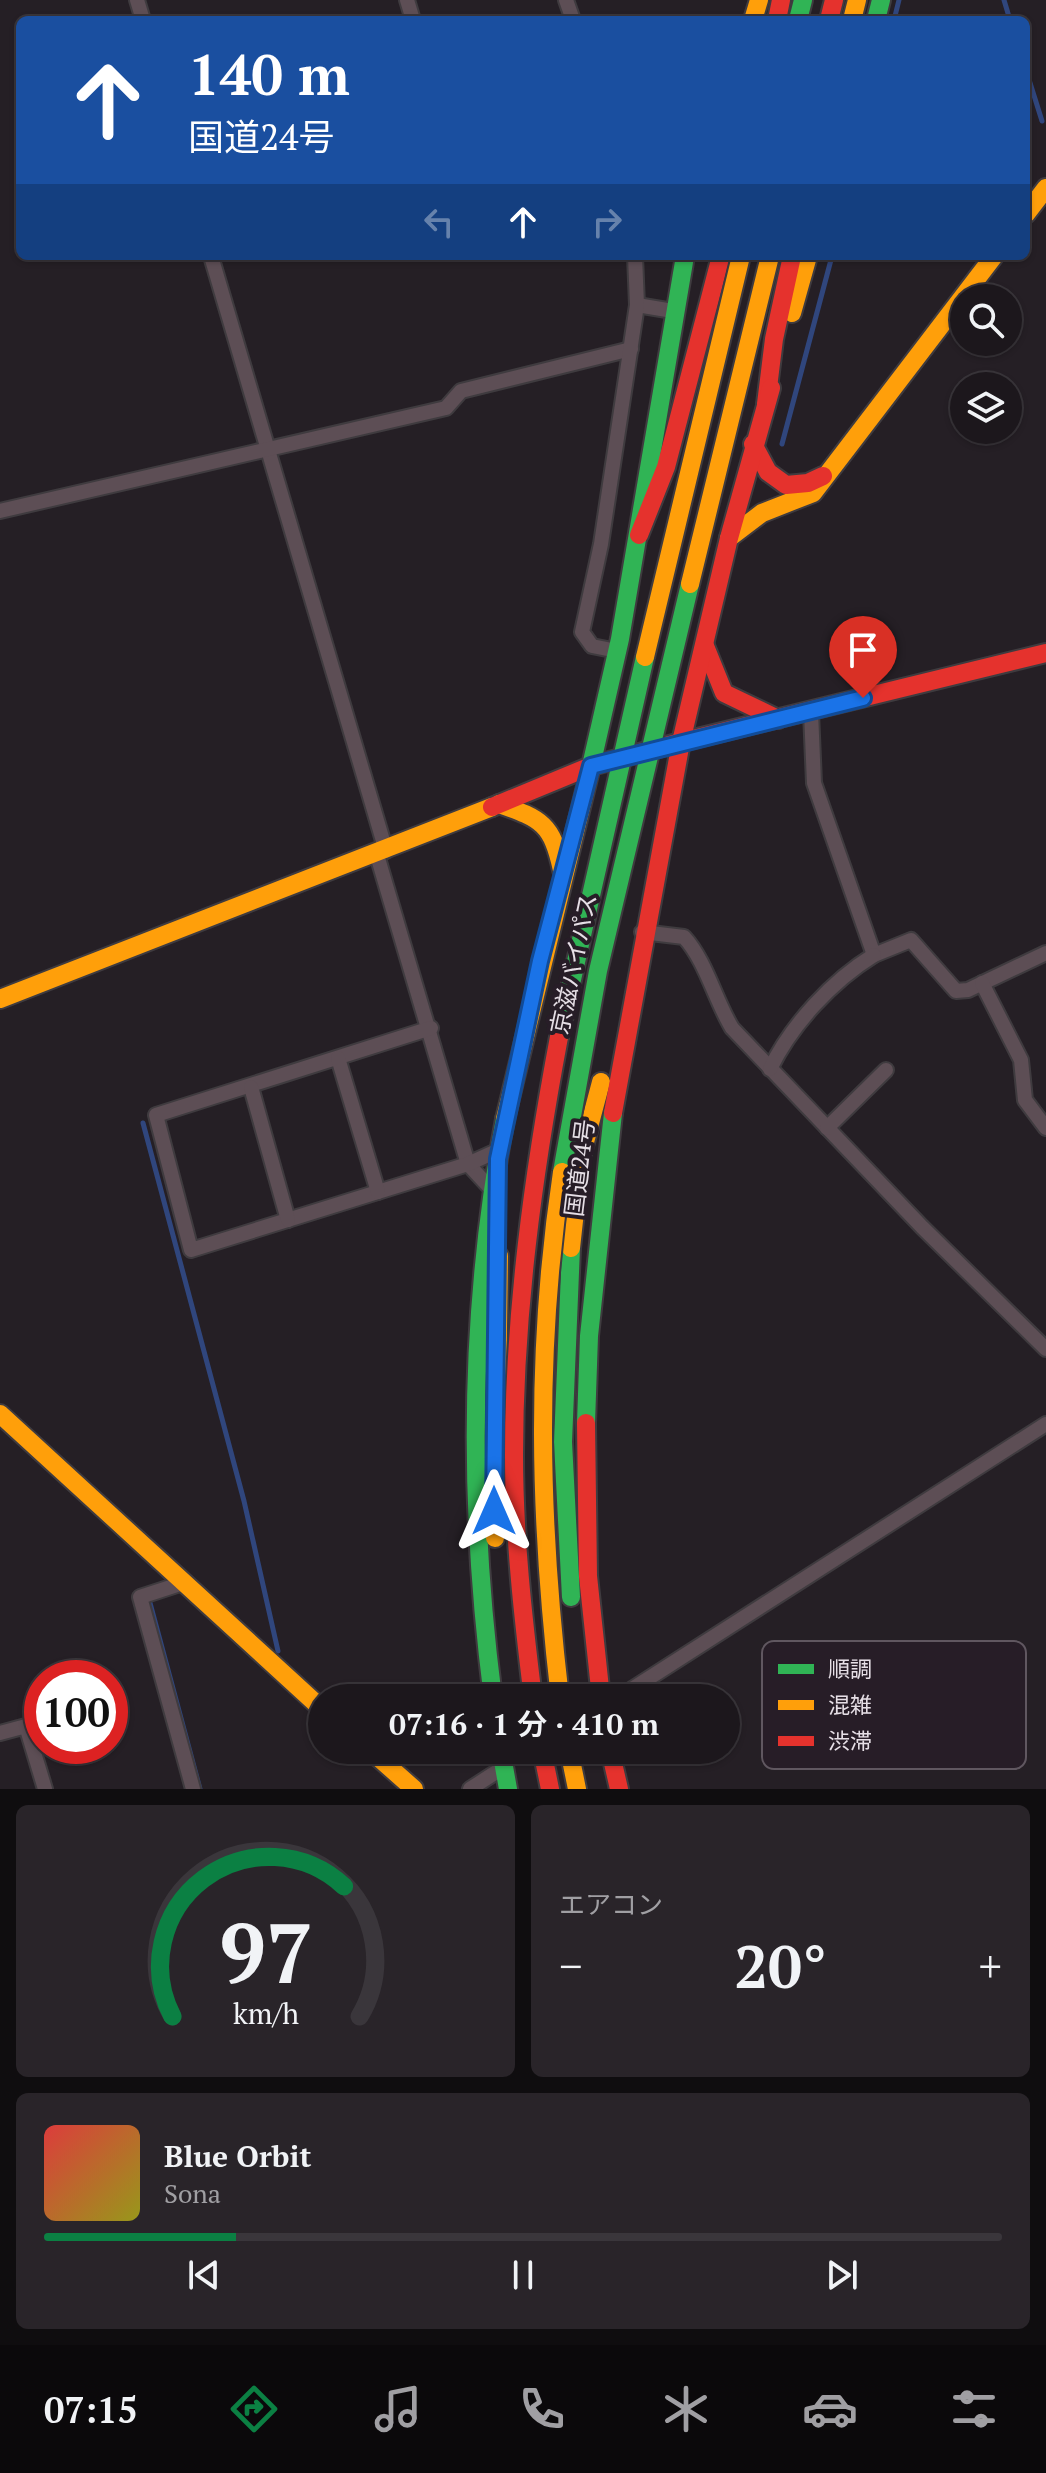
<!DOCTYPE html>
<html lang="ja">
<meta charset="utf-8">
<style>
:root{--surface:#1c171c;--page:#292429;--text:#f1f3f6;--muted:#a09fa3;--line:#3a363b;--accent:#0b8043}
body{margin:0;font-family:"PT Serif","Noto Sans JP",serif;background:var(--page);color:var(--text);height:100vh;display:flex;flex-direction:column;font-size:30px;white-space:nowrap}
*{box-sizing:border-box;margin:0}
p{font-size:26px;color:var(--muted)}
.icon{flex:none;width:44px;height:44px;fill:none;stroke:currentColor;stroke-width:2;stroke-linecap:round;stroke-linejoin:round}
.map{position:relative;height:1789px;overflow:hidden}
.side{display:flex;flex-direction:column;gap:16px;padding:16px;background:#0f0d0f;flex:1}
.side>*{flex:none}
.banner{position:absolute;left:16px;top:16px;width:1014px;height:244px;border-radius:12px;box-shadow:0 2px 6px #0004,0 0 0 2px var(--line);background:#1a4fa0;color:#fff;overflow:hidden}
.buttons{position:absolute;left:950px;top:284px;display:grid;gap:16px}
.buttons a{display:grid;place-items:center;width:72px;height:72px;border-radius:50%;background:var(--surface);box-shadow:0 2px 6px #0004,0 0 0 2px var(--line);font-size:40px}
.speed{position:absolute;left:24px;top:1660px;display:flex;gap:16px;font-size:40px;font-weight:700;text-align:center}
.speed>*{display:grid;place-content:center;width:104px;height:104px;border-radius:50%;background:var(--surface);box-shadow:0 2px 6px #0004,0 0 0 2px var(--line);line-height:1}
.speed .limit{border:12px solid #d22;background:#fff;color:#111}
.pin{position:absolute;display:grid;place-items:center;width:68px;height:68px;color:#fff;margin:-82px -34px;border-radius:50% 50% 50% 0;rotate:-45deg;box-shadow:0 0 8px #0007}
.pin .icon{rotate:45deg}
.me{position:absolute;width:88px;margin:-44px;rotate:0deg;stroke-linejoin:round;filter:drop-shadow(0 0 6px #0008)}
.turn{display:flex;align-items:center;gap:28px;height:168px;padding:0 40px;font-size:36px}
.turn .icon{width:104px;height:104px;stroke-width:2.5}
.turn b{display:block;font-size:56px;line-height:68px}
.lanes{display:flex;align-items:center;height:76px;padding:0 40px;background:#0003;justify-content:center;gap:40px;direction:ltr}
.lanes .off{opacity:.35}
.big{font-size:60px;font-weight:600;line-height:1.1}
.side .tile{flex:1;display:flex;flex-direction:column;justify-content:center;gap:12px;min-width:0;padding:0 28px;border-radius:12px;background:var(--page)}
.side .dial{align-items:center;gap:0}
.dial svg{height:208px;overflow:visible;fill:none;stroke:var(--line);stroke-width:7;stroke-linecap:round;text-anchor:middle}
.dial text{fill:var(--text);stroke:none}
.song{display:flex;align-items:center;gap:24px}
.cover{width:96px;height:96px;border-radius:12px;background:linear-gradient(135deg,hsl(0 70% 55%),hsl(60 70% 35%))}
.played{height:8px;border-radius:4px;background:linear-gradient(90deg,var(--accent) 20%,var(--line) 20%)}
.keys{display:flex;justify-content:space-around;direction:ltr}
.heat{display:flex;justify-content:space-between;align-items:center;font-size:44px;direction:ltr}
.side .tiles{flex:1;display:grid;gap:16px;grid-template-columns:1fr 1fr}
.tile:last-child{grid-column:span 2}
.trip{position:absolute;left:308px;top:1684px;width:432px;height:80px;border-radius:40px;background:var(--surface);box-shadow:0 2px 6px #0004,0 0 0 2px var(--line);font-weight:600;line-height:80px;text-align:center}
.menu{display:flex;height:128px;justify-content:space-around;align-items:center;background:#0b090b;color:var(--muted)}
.menu .icon{width:56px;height:56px}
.menu .active{color:var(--accent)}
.menu b{font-size:36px;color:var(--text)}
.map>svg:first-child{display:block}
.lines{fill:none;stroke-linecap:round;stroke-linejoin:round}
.stream{stroke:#30467d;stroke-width:5}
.street-casing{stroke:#3f3b3f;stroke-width:18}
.fast-casing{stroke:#3f3b3f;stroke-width:22}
.slow-casing{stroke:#3f3b3f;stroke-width:22}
.jam-casing{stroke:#3f3b3f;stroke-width:22}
.street{stroke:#5d4e55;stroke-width:14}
.fast{stroke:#30b455;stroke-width:18}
.slow{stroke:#ff9f0a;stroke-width:18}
.jam{stroke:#e5322d;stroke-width:18}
.fast-bridge-casing{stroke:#3f3b3f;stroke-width:22;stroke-linecap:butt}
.slow-bridge-casing{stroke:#3f3b3f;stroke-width:22;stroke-linecap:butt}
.jam-bridge-casing{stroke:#3f3b3f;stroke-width:22;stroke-linecap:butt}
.fast-bridge{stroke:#30b455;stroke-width:18}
.slow-bridge{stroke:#ff9f0a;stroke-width:18}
.jam-bridge{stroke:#e5322d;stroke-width:18}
.route-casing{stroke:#114b97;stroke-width:20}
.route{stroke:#1a73e8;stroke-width:14}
.labels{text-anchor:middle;stroke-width:8;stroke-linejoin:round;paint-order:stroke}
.street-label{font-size:24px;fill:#e6dfe6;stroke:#271d27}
.key{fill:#271d27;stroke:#605760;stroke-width:2}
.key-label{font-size:22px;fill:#e6dfe6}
</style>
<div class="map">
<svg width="1046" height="1789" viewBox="0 0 1046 1789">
<rect width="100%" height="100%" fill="#251f25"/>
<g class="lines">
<g class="stream">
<path d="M1004 0 1010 20"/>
<path d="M894 20 899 0"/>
<path d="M1026 70 1042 121"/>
<path d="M782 444 832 256"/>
<path d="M143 1123 244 1501 278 1651"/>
<path d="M150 1603 200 1789"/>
</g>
<defs>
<g id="street">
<path d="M137 0 143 20"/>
<path d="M407 0 413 20"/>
<path d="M566 0 573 20"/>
<path d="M211 256 386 851"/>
<path d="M637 305 673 311"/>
<path d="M0 511 446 408 461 391 631 349"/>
<path d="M617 651 592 646 582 632 601 544 637 305 635 256"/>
<path d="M811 712 814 783 874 955 911 940 956 991 968 990 1046 953"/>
<path d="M377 855 468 1164 493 1191"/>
<path d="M642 932 684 937C706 961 715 1000 732 1028L922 1227 1046 1349"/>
<path d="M982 983 1021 1060 1025 1100 1046 1128"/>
<path d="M431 1028 156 1115 191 1250 468 1164 499 1150"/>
<path d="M338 1058 378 1192"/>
<path d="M770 1069C792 1024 832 981 874 955"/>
<path d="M251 1087 288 1220"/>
<path d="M827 1128 886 1070"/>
<path d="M183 1583 140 1597 193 1789"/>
<path d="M618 1698 1046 1424"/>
<path d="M0 1733 26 1726 45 1789"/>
<path d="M470 1789 504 1767"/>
</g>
<g id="fast">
<path d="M798 20 803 0"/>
<path d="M876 20 881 0"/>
<path d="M591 766 620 639 685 256"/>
<path d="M586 1423 589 1336 613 1113"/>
<path d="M571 1597 563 1442 571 1248"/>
<path d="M493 1698C468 1504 468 1312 505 1119"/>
<path d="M501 1750 508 1789"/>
</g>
<g id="slow">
<path d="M753 20 759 0"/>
<path d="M852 20 857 0"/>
<path d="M1026 214 1046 188"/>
<path d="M792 313 808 256"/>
<path d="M729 538 762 513 813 493 994 256"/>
<path d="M499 804C542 819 552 824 562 870"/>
<path d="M0 999 492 807"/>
<path d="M505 1119 591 766"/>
<path d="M571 1248 581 1157 601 1082"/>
<path d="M0 1414 322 1709"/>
<path d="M495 1538 499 1256"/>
<path d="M370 1750 414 1789"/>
<path d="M569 1750 577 1789"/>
</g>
<g id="jam">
<path d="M777 20 781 0"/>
<path d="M829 20 834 0"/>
<path d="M766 404 774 339 792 256"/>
<path d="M753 444 768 472 786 485 808 483 823 476"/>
<path d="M639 535 666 467 721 256"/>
<path d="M705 646 724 693 778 719"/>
<path d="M681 742 729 538 771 388"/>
<path d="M681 742 1046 653"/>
<path d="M492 807 591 766 681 742 613 1113"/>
<path d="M586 1423 588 1576 601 1698"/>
<path d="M542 1750 550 1789"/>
<path d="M610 1750 619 1789"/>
</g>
</defs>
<use href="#street" class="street-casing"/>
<use href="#fast" class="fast-casing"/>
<use href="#slow" class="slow-casing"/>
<use href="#jam" class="jam-casing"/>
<use href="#street" class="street"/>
<use href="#fast" class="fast"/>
<use href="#slow" class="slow"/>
<use href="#jam" class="jam"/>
<defs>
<g id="fast-bridge">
<path d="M559 1037 645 657"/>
<path d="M562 1172 598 971 690 584"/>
</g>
<g id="slow-bridge">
<path d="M690 584 770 256"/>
<path d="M645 657 741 256"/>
<path d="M560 1698C539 1519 535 1351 562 1172"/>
</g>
<path id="jam-bridge" d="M533 1698C523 1617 514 1537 514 1455 514 1315 533 1175 559 1037"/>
</defs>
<use href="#fast-bridge" class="fast-bridge-casing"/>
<use href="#slow-bridge" class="slow-bridge-casing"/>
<use href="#jam-bridge" class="jam-bridge-casing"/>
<use href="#fast-bridge" class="fast-bridge"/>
<use href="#slow-bridge" class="slow-bridge"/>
<use href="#jam-bridge" class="jam-bridge"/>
</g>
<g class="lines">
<defs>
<path id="route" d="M494 1511 498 1159 540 961 591 766 863 698"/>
</defs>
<use href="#route" class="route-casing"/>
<use href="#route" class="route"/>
</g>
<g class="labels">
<g class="street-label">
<text transform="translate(574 964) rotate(-78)" y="8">京滋バイパス</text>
<text transform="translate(580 1168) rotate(-83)" y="8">国道24号</text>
</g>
</g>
<rect x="762" y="1641" width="264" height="128" rx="12" class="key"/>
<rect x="778" y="1664" width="36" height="10" fill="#30b455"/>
<rect x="778" y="1700" width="36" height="10" fill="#ff9f0a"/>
<rect x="778" y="1736" width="36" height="10" fill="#e5322d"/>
<g class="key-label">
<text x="828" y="1677">順調</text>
<text x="828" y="1713">混雑</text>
<text x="828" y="1749">渋滞</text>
</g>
</svg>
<div class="buttons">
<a><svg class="icon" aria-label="search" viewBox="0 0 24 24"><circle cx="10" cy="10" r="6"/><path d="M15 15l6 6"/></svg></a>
<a><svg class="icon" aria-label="layers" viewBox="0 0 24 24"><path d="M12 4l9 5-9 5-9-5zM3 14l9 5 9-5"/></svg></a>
</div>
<div class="speed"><div class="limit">100</div></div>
<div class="pin" style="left:863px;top:698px;background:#d93025"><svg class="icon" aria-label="arrive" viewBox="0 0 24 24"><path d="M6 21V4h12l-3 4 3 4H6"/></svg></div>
<svg class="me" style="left:494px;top:1511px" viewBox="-20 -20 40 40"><path d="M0-17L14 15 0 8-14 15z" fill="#1a73e8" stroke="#fff" stroke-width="4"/></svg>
<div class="trip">07:16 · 1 分 · 410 m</div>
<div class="banner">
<div class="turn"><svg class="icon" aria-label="ahead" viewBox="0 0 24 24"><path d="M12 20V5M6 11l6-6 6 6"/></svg><div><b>140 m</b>国道24号</div></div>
<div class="lanes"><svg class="icon off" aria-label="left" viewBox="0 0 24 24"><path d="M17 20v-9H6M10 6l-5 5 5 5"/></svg><svg class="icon" aria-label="ahead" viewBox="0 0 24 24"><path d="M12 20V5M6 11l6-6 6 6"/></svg><svg class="icon off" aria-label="right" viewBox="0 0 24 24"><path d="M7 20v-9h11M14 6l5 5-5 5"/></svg></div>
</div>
</div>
<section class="side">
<div class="tiles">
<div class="tile dial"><svg viewBox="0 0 100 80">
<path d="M14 69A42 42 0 1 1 86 69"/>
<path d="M14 69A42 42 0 0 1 80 19" stroke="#0b8043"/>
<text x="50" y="56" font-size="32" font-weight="700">97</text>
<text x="50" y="72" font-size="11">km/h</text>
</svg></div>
<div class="tile"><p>エアコン</p>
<div class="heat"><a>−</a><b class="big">20°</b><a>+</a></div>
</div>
<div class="tile">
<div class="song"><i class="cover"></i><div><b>Blue Orbit</b><p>Sona</p></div></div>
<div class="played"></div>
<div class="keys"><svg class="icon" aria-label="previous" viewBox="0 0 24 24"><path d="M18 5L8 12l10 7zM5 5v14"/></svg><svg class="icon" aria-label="pause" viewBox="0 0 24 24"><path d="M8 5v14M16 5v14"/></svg><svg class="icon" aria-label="next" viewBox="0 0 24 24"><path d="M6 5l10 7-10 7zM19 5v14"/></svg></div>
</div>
</div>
</section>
<nav class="menu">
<b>07:15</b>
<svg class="icon active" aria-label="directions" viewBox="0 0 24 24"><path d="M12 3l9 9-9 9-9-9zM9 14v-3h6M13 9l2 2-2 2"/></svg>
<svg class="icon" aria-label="music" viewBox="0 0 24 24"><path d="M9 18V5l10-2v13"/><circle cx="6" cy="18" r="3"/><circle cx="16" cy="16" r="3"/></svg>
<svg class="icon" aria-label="phone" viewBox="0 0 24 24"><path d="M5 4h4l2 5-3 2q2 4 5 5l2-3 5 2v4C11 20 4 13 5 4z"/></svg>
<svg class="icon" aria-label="climate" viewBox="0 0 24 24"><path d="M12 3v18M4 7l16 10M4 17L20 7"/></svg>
<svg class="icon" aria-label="car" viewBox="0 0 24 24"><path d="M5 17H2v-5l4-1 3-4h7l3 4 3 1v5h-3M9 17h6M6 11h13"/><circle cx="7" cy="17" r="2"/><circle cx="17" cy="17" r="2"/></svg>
<svg class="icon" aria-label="filters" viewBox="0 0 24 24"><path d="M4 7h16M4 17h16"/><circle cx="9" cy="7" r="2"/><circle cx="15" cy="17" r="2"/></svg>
</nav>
